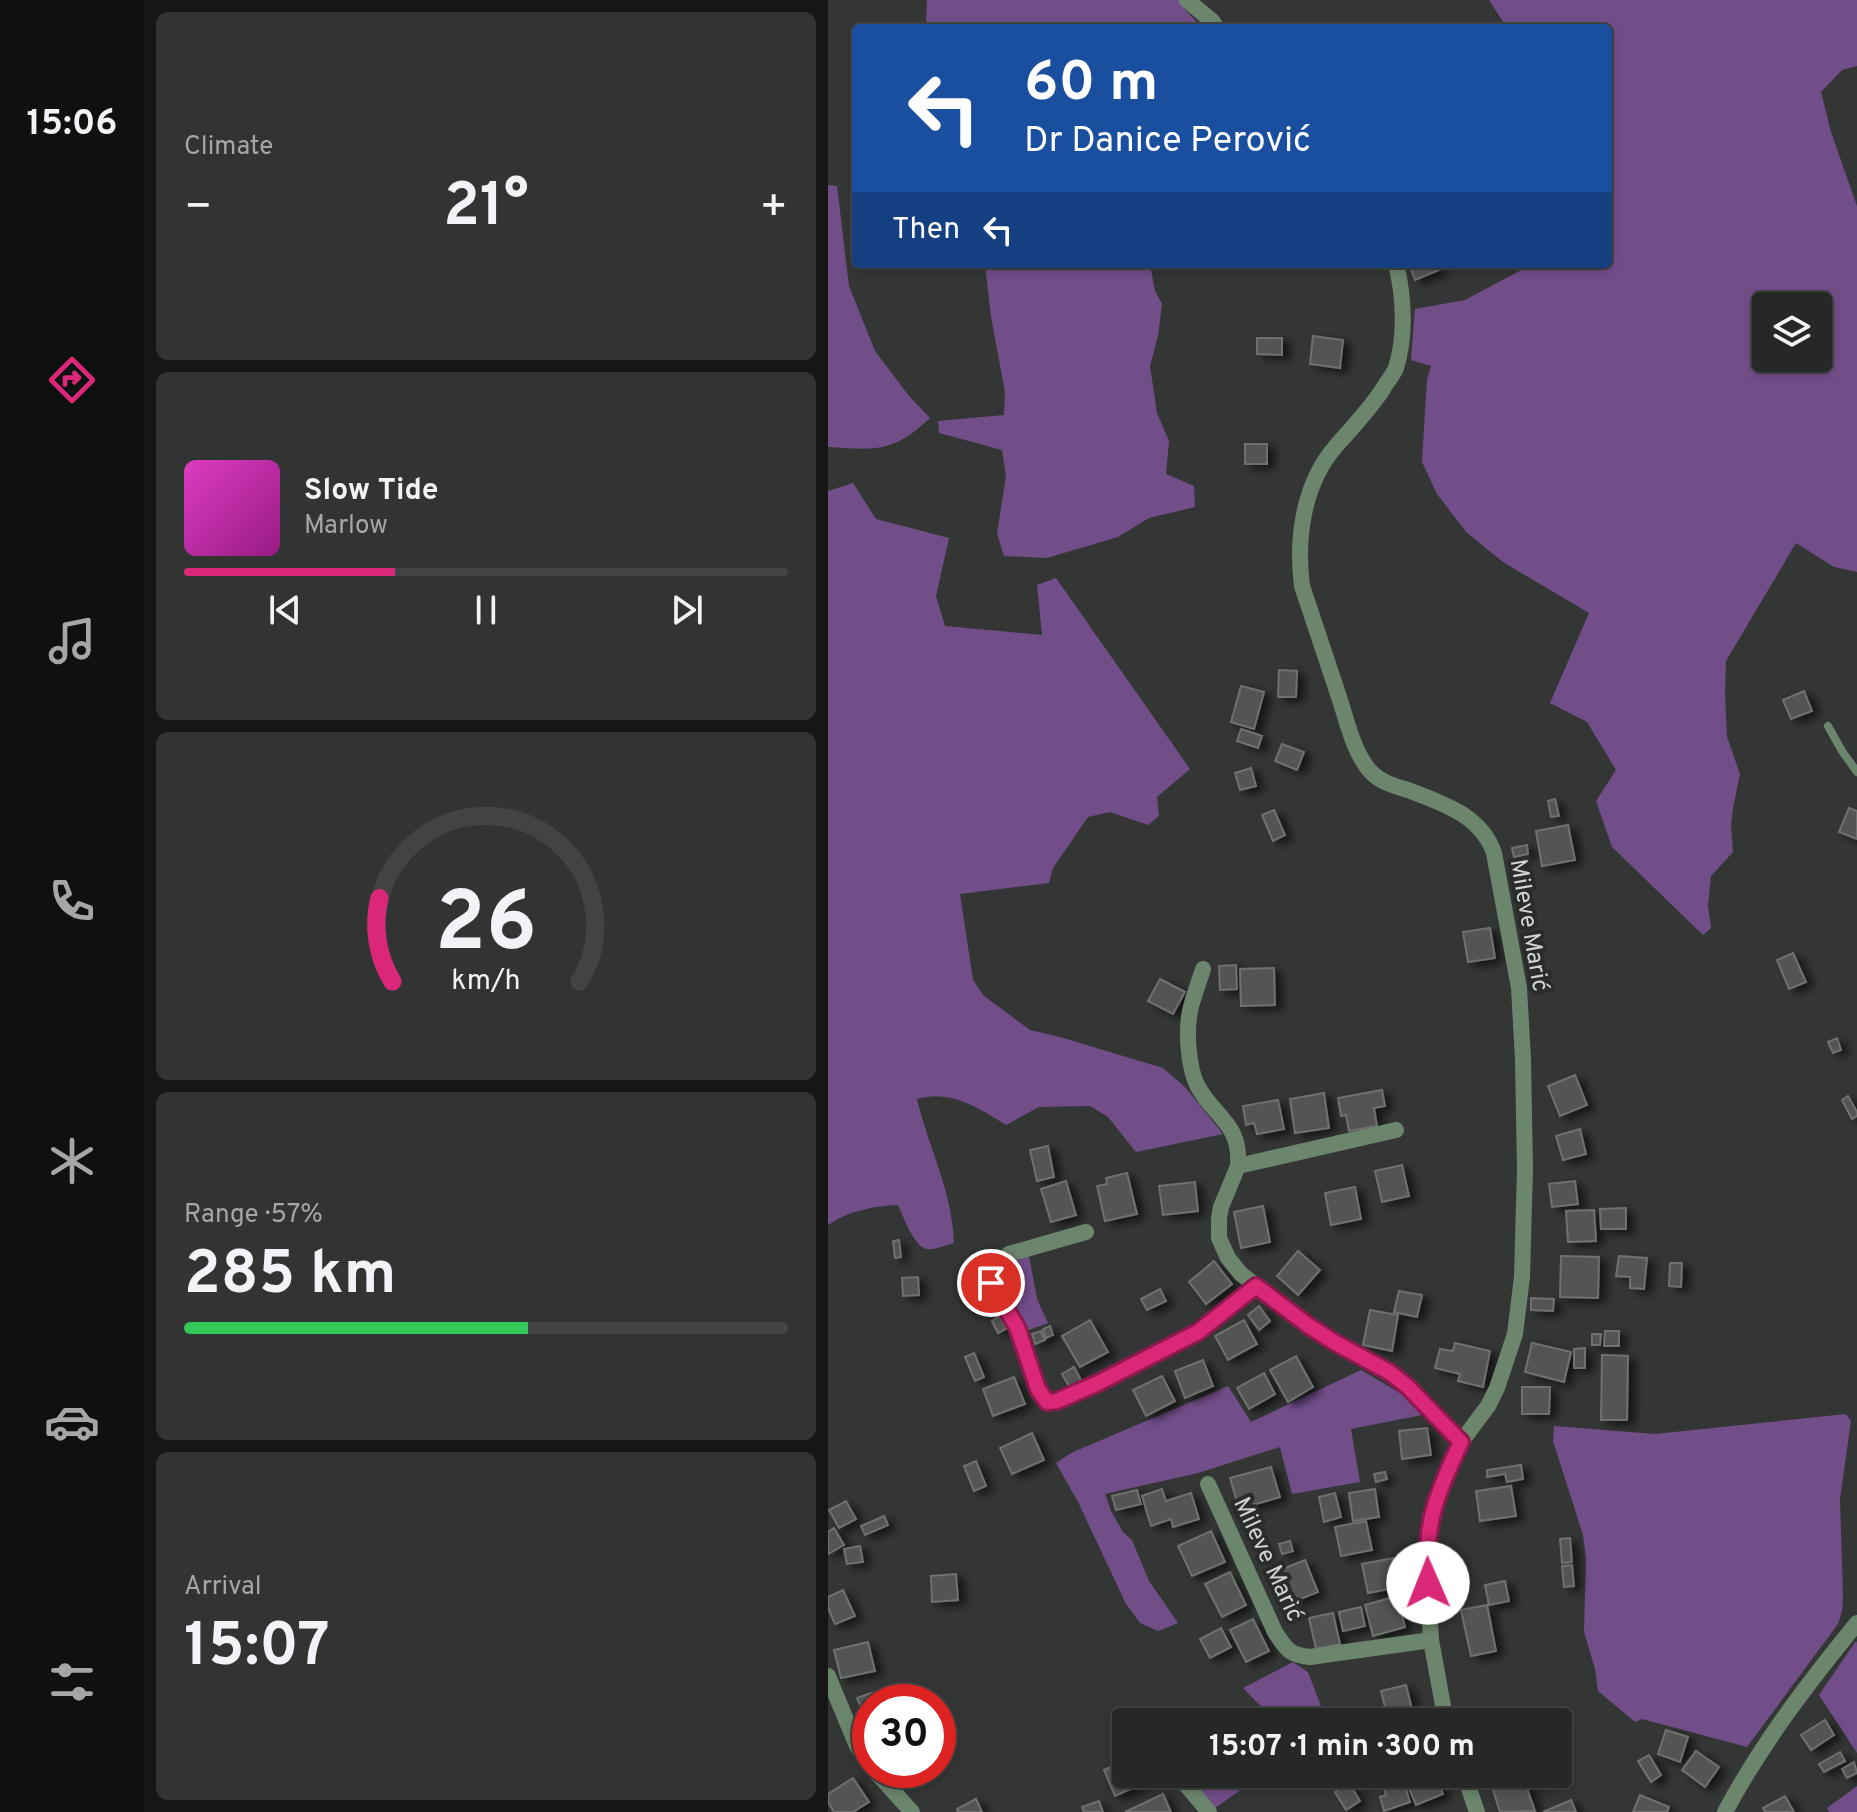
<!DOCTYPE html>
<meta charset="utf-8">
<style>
:root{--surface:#262827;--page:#323433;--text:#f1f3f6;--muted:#a4a6a7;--line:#424444;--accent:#db2777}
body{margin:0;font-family:Overpass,sans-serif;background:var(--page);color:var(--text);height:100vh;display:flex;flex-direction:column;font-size:30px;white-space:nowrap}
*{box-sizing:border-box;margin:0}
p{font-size:26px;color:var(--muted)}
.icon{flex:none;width:44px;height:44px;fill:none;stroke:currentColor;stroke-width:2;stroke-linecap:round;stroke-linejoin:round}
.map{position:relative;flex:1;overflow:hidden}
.details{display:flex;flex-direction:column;gap:12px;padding:12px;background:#151615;width:684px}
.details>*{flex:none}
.hud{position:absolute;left:24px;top:24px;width:760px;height:244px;border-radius:8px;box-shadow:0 4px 12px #0003,0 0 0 2px var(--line);background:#1a4fa0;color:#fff;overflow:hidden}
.tools{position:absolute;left:924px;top:292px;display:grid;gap:16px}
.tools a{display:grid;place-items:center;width:80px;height:80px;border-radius:8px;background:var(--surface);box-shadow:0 4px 12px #0003,0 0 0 2px var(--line);font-size:40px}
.speed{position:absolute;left:24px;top:1684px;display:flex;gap:16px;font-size:40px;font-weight:700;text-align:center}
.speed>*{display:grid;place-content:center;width:104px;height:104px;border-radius:50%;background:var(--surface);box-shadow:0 4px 12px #0003,0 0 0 2px var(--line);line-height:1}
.speed .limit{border:12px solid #d22;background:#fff;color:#111}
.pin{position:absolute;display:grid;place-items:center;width:68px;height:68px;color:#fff;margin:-34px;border:4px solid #fff;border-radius:50%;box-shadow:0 2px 8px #0007}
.me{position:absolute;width:88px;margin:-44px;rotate:359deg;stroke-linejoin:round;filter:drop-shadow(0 0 6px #0008)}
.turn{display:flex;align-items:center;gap:28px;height:168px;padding:0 40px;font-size:36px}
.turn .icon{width:104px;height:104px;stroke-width:2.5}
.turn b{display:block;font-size:56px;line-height:68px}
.then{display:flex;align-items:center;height:76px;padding:0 40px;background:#0003;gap:16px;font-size:30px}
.big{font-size:60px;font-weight:700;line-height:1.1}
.details .tile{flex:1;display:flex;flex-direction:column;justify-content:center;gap:12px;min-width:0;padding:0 28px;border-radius:12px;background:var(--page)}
.details .dial{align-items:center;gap:0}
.dial svg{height:208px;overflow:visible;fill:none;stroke:var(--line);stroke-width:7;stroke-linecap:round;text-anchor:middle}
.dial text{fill:var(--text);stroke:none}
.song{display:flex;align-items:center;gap:24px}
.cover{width:96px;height:96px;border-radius:12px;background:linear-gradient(135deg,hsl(310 70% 55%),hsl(310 70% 35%))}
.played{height:8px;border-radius:4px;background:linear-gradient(90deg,var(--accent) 35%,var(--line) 35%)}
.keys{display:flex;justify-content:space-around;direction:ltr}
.heat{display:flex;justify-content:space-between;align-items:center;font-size:44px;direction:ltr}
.charge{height:12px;border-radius:6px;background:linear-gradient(90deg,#34c759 57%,var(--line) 0)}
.trip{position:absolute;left:284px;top:1708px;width:460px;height:80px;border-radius:8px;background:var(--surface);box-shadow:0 4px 12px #0003,0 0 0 2px var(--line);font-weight:700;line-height:80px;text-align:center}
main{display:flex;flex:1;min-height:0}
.menu{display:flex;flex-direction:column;width:144px;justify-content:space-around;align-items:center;background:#0f1010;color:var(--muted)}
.menu .icon{width:56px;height:56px}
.menu .current{color:var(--accent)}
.menu b{font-size:36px;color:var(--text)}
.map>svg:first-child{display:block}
.green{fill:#724e89;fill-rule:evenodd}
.building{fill:#525552;stroke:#6e716e;stroke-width:2;filter:url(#shadow)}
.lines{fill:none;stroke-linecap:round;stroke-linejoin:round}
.lane{stroke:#6c866e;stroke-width:8}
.street{stroke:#6c866e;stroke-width:16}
.route-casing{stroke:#8e194d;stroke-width:20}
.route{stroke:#db2777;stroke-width:14}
.labels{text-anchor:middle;stroke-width:8;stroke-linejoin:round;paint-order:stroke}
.street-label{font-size:24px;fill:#d3d5d3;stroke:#292c2a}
</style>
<main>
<nav class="menu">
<b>15:06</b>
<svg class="icon current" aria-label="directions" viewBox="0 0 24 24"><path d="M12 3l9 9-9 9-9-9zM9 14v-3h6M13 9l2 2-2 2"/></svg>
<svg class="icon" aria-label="music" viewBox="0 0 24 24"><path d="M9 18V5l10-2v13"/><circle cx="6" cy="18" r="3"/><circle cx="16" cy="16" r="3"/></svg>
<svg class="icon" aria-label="phone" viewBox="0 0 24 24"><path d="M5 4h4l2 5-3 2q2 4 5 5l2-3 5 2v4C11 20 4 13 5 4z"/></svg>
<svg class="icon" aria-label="climate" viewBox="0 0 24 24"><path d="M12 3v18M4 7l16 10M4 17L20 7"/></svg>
<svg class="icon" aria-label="car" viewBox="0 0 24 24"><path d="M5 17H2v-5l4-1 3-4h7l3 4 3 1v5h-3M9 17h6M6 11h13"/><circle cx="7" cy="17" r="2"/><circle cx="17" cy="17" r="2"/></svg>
<svg class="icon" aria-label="filters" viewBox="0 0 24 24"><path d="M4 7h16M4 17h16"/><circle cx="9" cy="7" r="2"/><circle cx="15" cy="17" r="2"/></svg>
</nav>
<section class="details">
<div class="tile"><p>Climate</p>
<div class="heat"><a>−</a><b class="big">21°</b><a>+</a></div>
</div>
<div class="tile">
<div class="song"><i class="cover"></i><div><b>Slow Tide</b><p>Marlow</p></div></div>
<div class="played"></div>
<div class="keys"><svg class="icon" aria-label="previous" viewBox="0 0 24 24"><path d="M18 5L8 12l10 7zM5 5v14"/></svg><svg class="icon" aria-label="pause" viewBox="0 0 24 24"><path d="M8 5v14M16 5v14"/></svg><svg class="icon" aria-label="next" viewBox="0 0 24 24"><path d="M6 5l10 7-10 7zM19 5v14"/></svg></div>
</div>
<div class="tile dial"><svg viewBox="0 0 100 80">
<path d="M14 69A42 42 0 1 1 86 69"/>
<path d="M14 69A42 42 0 0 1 9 37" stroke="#db2777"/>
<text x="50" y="56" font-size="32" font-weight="700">26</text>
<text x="50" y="72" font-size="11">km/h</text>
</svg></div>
<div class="tile"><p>Range · 57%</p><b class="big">285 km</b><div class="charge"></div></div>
<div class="tile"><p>Arrival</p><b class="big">15:07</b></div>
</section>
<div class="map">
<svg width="1029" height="1812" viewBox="0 0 1029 1812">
<defs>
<filter id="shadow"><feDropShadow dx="7" dy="4" stdDeviation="4" flood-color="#0009"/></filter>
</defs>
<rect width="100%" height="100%" fill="#333634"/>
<g class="green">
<path d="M99 0H354V6L374 28H98Z"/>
<path d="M661 0H1029V66L1014 70 993 92 1003 132 1029 206V572L1006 567 968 543 898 661 897 695 899 737 912 774 905 808 903 825 905 852 883 876 880 906 883 928 875 935 784 847 768 801 788 770 759 722 722 703 761 613 675 562 638 532 609 494 594 462 599 379 603 366 583 360 587 309 637 300 699 267 701 264H780V28H679ZM938 306H990V358H938Z"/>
<path d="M0 185 9 186 21 286 47 351 81 396 102 418C65 453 48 450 0 447Z"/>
<path d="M157 264H322L327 291 334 304 330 336 322 366 329 413 341 441 338 474 366 486 367 507 321 518 290 537 219 558 176 556 169 534 178 476 174 450 111 433 110 421 176 415 177 392 163 317Z"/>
<path d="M25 483 48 519 121 538 108 596 117 626 214 635 209 585 228 578 362 769 329 797 331 816 320 825 282 812 260 817 225 868 221 883 132 894 145 980 156 996 202 1030 232 1037 335 1068 358 1088 395 1134 308 1152 280 1117 262 1106 211 1107 178 1125C151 1108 122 1089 89 1099 101 1149 124 1190 126 1243 118 1245 107 1250 99 1249 86 1247 75 1216 70 1205 46 1206 20 1211 0 1225V491Z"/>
<path d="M201 1256 209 1299 220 1323 198 1331 171 1282C172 1265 187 1261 201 1256Z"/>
<path d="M533 1370 575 1395 594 1415 523 1429 532 1482 464 1494 452 1447 370 1473 277 1494 283 1511 295 1532 304 1540 321 1581 350 1623 330 1631 312 1623 298 1604 250 1502 228 1463 243 1453 400 1386 423 1422Z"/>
<path d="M1018 1414 1023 1421 1012 1499 1015 1596 1014 1611 1010 1624 919 1747 814 1719 807 1722 770 1691 767 1669 756 1632 758 1559 755 1535 725 1441 726 1426 827 1434Z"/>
<path d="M1028 1641 1029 1643V1753L991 1695Z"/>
<path d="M465 1662 480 1672 499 1722H448L415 1688Z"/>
<path d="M368 1774H433L434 1775 387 1808 362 1778Z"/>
<path d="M1029 1786V1812H1001L999 1808Z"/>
</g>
<g class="building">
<path d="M581 264H609L611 270 587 280Z"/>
<path d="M485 336 515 340 512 368 482 364Z"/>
<path d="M429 338H454V355L429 354Z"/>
<rect x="417" y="444" width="22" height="20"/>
<path d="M451 670 469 671 468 697H450Z"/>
<path d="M413 686 436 692 426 729 403 722Z"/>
<path d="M976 691 984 711 963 719 955 700Z"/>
<path d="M413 729 434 736 430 748 409 741Z"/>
<path d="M454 744 476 752 469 770 447 761Z"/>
<path d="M423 768 428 786 412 790 407 773Z"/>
<path d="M727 799 731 816 723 817 720 801Z"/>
<path d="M1021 808 1029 811V839L1011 832Z"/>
<path d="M446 810 457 835 445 841 434 815Z"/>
<path d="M740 825 747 860 714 866 708 831Z"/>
<path d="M699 845 700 854 686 857 684 848Z"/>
<path d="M662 928 667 958 640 962 635 932Z"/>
<path d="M965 953 978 982 961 989 949 960Z"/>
<path d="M408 965 409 989 392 990 391 966Z"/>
<path d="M446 968 447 1005 413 1006 412 969Z"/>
<path d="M332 979 357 992 345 1014 320 1001Z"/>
<path d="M1009 1038 1013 1050 1005 1053 1000 1042Z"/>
<path d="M747 1075 759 1105 732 1116 720 1086Z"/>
<path d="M554 1090 557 1106 546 1108 549 1126 521 1131 518 1115 513 1116 510 1098Z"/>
<path d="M496 1093 501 1128 467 1133 462 1099Z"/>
<path d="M1020 1096 1029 1112V1116L1024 1119 1014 1100Z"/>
<path d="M450 1100 456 1129 429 1134 426 1123 418 1125 415 1106Z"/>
<path d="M752 1129 758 1154 735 1160 728 1136Z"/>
<path d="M220 1146 226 1177 209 1181 202 1150Z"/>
<path d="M574 1165 581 1196 554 1202 547 1171Z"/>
<path d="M299 1173 309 1214 277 1221 269 1186 279 1184 278 1178Z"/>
<path d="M238 1181 248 1215 223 1222 213 1189Z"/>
<path d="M747 1181 750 1204 724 1207 721 1184Z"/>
<path d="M367 1182 370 1211 335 1215 331 1186Z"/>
<path d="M527 1187 533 1219 503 1225 497 1193Z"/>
<path d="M435 1206 442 1242 413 1248 406 1212Z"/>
<path d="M798 1208V1229H773L772 1209Z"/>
<path d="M766 1210 768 1241 740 1242 738 1211Z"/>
<path d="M71 1240 73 1257 67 1258 65 1241Z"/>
<path d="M470 1251 492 1270 470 1295 449 1276Z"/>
<path d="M733 1256 771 1257 770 1298 732 1297Z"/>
<path d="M791 1256 819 1258 816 1289 802 1288V1277L788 1276Z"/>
<path d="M386 1261 404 1284 378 1304 361 1282Z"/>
<path d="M842 1263H854L853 1287 841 1286Z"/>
<path d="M90 1277 91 1295 75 1296 74 1278Z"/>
<path d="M332 1289 338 1301 319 1310 313 1299Z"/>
<path d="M571 1291 594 1295 589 1317 566 1312Z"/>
<path d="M703 1298 726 1299 725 1311 703 1310Z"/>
<path d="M431 1306 442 1321 431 1330 420 1315Z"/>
<path d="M542 1310 570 1315 564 1351 535 1345Z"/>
<path d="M172 1316 179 1328 170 1333 164 1321Z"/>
<path d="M262 1320 280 1352 252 1367 234 1336Z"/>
<path d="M416 1320 429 1344 400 1360 387 1336Z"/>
<path d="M222 1326 225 1335 218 1338 215 1329Z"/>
<path d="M213 1331 217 1340 207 1344 204 1334Z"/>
<path d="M777 1331H791V1346H776Z"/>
<path d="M764 1334H773L772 1345H764Z"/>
<path d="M627 1343 662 1351 655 1387 630 1381 632 1374 607 1368 612 1349 625 1351Z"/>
<path d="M704 1343 743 1352 736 1382 697 1372Z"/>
<path d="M757 1348V1368H746V1349Z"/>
<path d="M146 1353 156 1377 147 1381 137 1357Z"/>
<path d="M774 1355 800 1356 799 1420H773Z"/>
<path d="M468 1356 485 1387 460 1402 442 1370Z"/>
<path d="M375 1360 385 1386 357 1398 347 1371Z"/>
<path d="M246 1367 254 1382 242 1388 234 1374Z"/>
<path d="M436 1373 447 1394 421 1409 409 1388Z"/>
<path d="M334 1376 347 1401 318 1416 305 1390Z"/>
<path d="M186 1377 197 1404 165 1416 155 1389Z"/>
<path d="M694 1387H722L721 1414H694Z"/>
<path d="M599 1428 603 1455 574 1459 571 1431Z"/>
<path d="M204 1433 216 1460 184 1474 172 1448Z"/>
<path d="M148 1461 158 1486 146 1491 136 1466Z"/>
<path d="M693 1465 695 1479 679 1482 677 1474 659 1477V1470Z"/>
<path d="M443 1467 452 1497 411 1509 402 1478Z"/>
<path d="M557 1472 559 1479 548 1482 546 1474Z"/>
<path d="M683 1486 688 1516 652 1521 648 1491Z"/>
<path d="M334 1489 338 1501 363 1493 371 1519 345 1527 343 1519 323 1526 314 1496Z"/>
<path d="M547 1489 551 1517 525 1521 521 1493Z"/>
<path d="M309 1490 313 1504 288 1510 284 1496Z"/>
<path d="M507 1493 513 1517 496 1522 491 1497Z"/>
<path d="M18 1501 28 1519 11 1528 1 1510Z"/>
<path d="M56 1516 60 1525 37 1535 33 1526Z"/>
<path d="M538 1521 544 1550 513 1556 507 1527Z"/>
<path d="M6 1528 16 1545 0 1554V1532Z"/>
<path d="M383 1531 397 1562 364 1576 350 1546Z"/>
<path d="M742 1538 744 1562 734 1563 732 1539Z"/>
<path d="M462 1541 465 1551 454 1554 451 1544Z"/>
<path d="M32 1546 35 1562 19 1564 16 1549Z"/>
<path d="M566 1558 572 1587 540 1593 534 1564Z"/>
<path d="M477 1560 490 1592 460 1604 447 1572Z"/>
<path d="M744 1565 746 1586 736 1587 734 1566Z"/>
<path d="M402 1572 418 1605 394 1617 377 1584Z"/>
<path d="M128 1574 130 1600 104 1602 103 1576Z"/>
<path d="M677 1581 681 1601 661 1605 657 1585Z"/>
<path d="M15 1590 27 1616 7 1624 0 1608V1597Z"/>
<path d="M569 1596 577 1627 545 1636 537 1605Z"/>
<path d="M659 1605 668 1651 643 1656 633 1610Z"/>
<path d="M533 1607 537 1626 515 1631 511 1612Z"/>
<path d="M505 1613 512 1644 488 1649 481 1618Z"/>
<path d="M425 1619 441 1651 418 1662 402 1630Z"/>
<path d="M393 1628 403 1647 382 1658 372 1639Z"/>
<path d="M40 1642 47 1671 13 1678 6 1650Z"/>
<path d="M578 1685 585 1713 560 1719 553 1691Z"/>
<path d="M54 1689 59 1702H42V1721L39 1722 29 1698Z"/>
<path d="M997 1720 1006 1735 983 1750 973 1735Z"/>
<path d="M838 1730 860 1737 852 1762 830 1754Z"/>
<path d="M868 1751 891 1767 877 1787 854 1770Z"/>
<path d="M1012 1752 1017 1761 996 1772 991 1764Z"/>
<path d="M821 1755 833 1775 823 1782 810 1761Z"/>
<path d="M298 1760V1774H315L318 1782 287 1796 276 1770Z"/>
<path d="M1026 1762 1029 1773 1019 1778 1014 1769Z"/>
<path d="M595 1774H607L615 1794 588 1805 578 1781Z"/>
<path d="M700 1774H707L711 1783 705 1786Z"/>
<path d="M25 1778 41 1802 25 1812H6L0 1802V1794Z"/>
<path d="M575 1779 582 1802 556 1811 552 1797 558 1795 555 1785Z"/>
<path d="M696 1780 707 1811 672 1812 665 1790Z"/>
<path d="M521 1783 532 1801 518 1810 507 1792Z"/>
<path d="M335 1794 343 1812H297Z"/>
<path d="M812 1795 841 1807 839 1812H805Z"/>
<path d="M957 1796 966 1812H937L935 1808Z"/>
<path d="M148 1799 154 1812H130L129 1809Z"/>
<path d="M743 1800 748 1812H715Z"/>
<path d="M271 1801 275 1812H256L254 1807Z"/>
</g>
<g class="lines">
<path class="lane" d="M1000 726 1014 751 1029 772"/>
<g class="street">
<path d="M359 0 384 21 389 28"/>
<path d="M568 264C576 296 578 336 568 368 565 375 559 382 555 389 541 410 525 427 508 446 475 484 468 538 474 586 486 623 499 660 511 697 519 721 525 751 542 771 552 782 566 786 580 790 614 803 653 815 666 853L691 988 695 1059 697 1169 694 1277 687 1334 669 1388 660 1406 633 1442 615 1479 602 1516 598 1554 603 1640 618 1722"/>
<path d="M375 969C371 982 365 997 362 1011 358 1031 360 1066 369 1085 386 1118 413 1122 410 1166"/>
<path d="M568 1130 410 1166 393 1207 391 1218V1238L400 1258 413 1274 481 1326 561 1372 579 1386 633 1442"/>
<path d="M258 1232 181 1254 168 1264 163 1273V1283L189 1327 210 1389 219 1402 229 1401 270 1383 370 1332 428 1286"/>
<path d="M380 1484 447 1632C458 1649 461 1655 482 1657L603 1640"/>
<path d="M0 1676 29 1746 42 1766"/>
<path d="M46 1770 84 1812"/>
<path d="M349 1774 381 1812"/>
<path d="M636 1774 649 1812"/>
<path d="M897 1812C934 1743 980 1683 1029 1623"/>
</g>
</g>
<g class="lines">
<defs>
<path id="route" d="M163 1283 189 1327 210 1389 219 1402 229 1401 270 1383 370 1332 428 1286 481 1326 506 1342 561 1372 579 1386 633 1442C608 1495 596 1523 600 1583"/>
</defs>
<use href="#route" class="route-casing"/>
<use href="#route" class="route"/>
</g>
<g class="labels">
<g class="street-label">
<text transform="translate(702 925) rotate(80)" y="8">Mileve Marić</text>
<text transform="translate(441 1559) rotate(65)" y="8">Mileve Marić</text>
</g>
</g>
</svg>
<div class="tools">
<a><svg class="icon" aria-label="layers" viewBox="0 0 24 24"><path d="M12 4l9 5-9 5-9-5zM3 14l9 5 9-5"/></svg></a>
</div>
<div class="speed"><div class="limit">30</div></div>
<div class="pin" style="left:163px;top:1283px;background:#d93025"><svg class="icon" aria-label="arrive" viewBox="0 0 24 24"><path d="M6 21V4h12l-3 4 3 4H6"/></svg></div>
<svg class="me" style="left:600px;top:1583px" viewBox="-20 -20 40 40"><circle r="19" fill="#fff"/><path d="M0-13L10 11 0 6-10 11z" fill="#db2777"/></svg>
<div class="trip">15:07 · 1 min · 300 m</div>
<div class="hud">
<div class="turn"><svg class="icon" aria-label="left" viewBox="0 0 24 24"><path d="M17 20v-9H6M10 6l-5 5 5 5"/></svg><div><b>60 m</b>Dr Danice Perović</div></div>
<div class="then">Then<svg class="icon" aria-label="left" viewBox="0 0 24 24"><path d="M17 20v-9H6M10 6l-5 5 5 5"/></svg></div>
</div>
</div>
</main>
